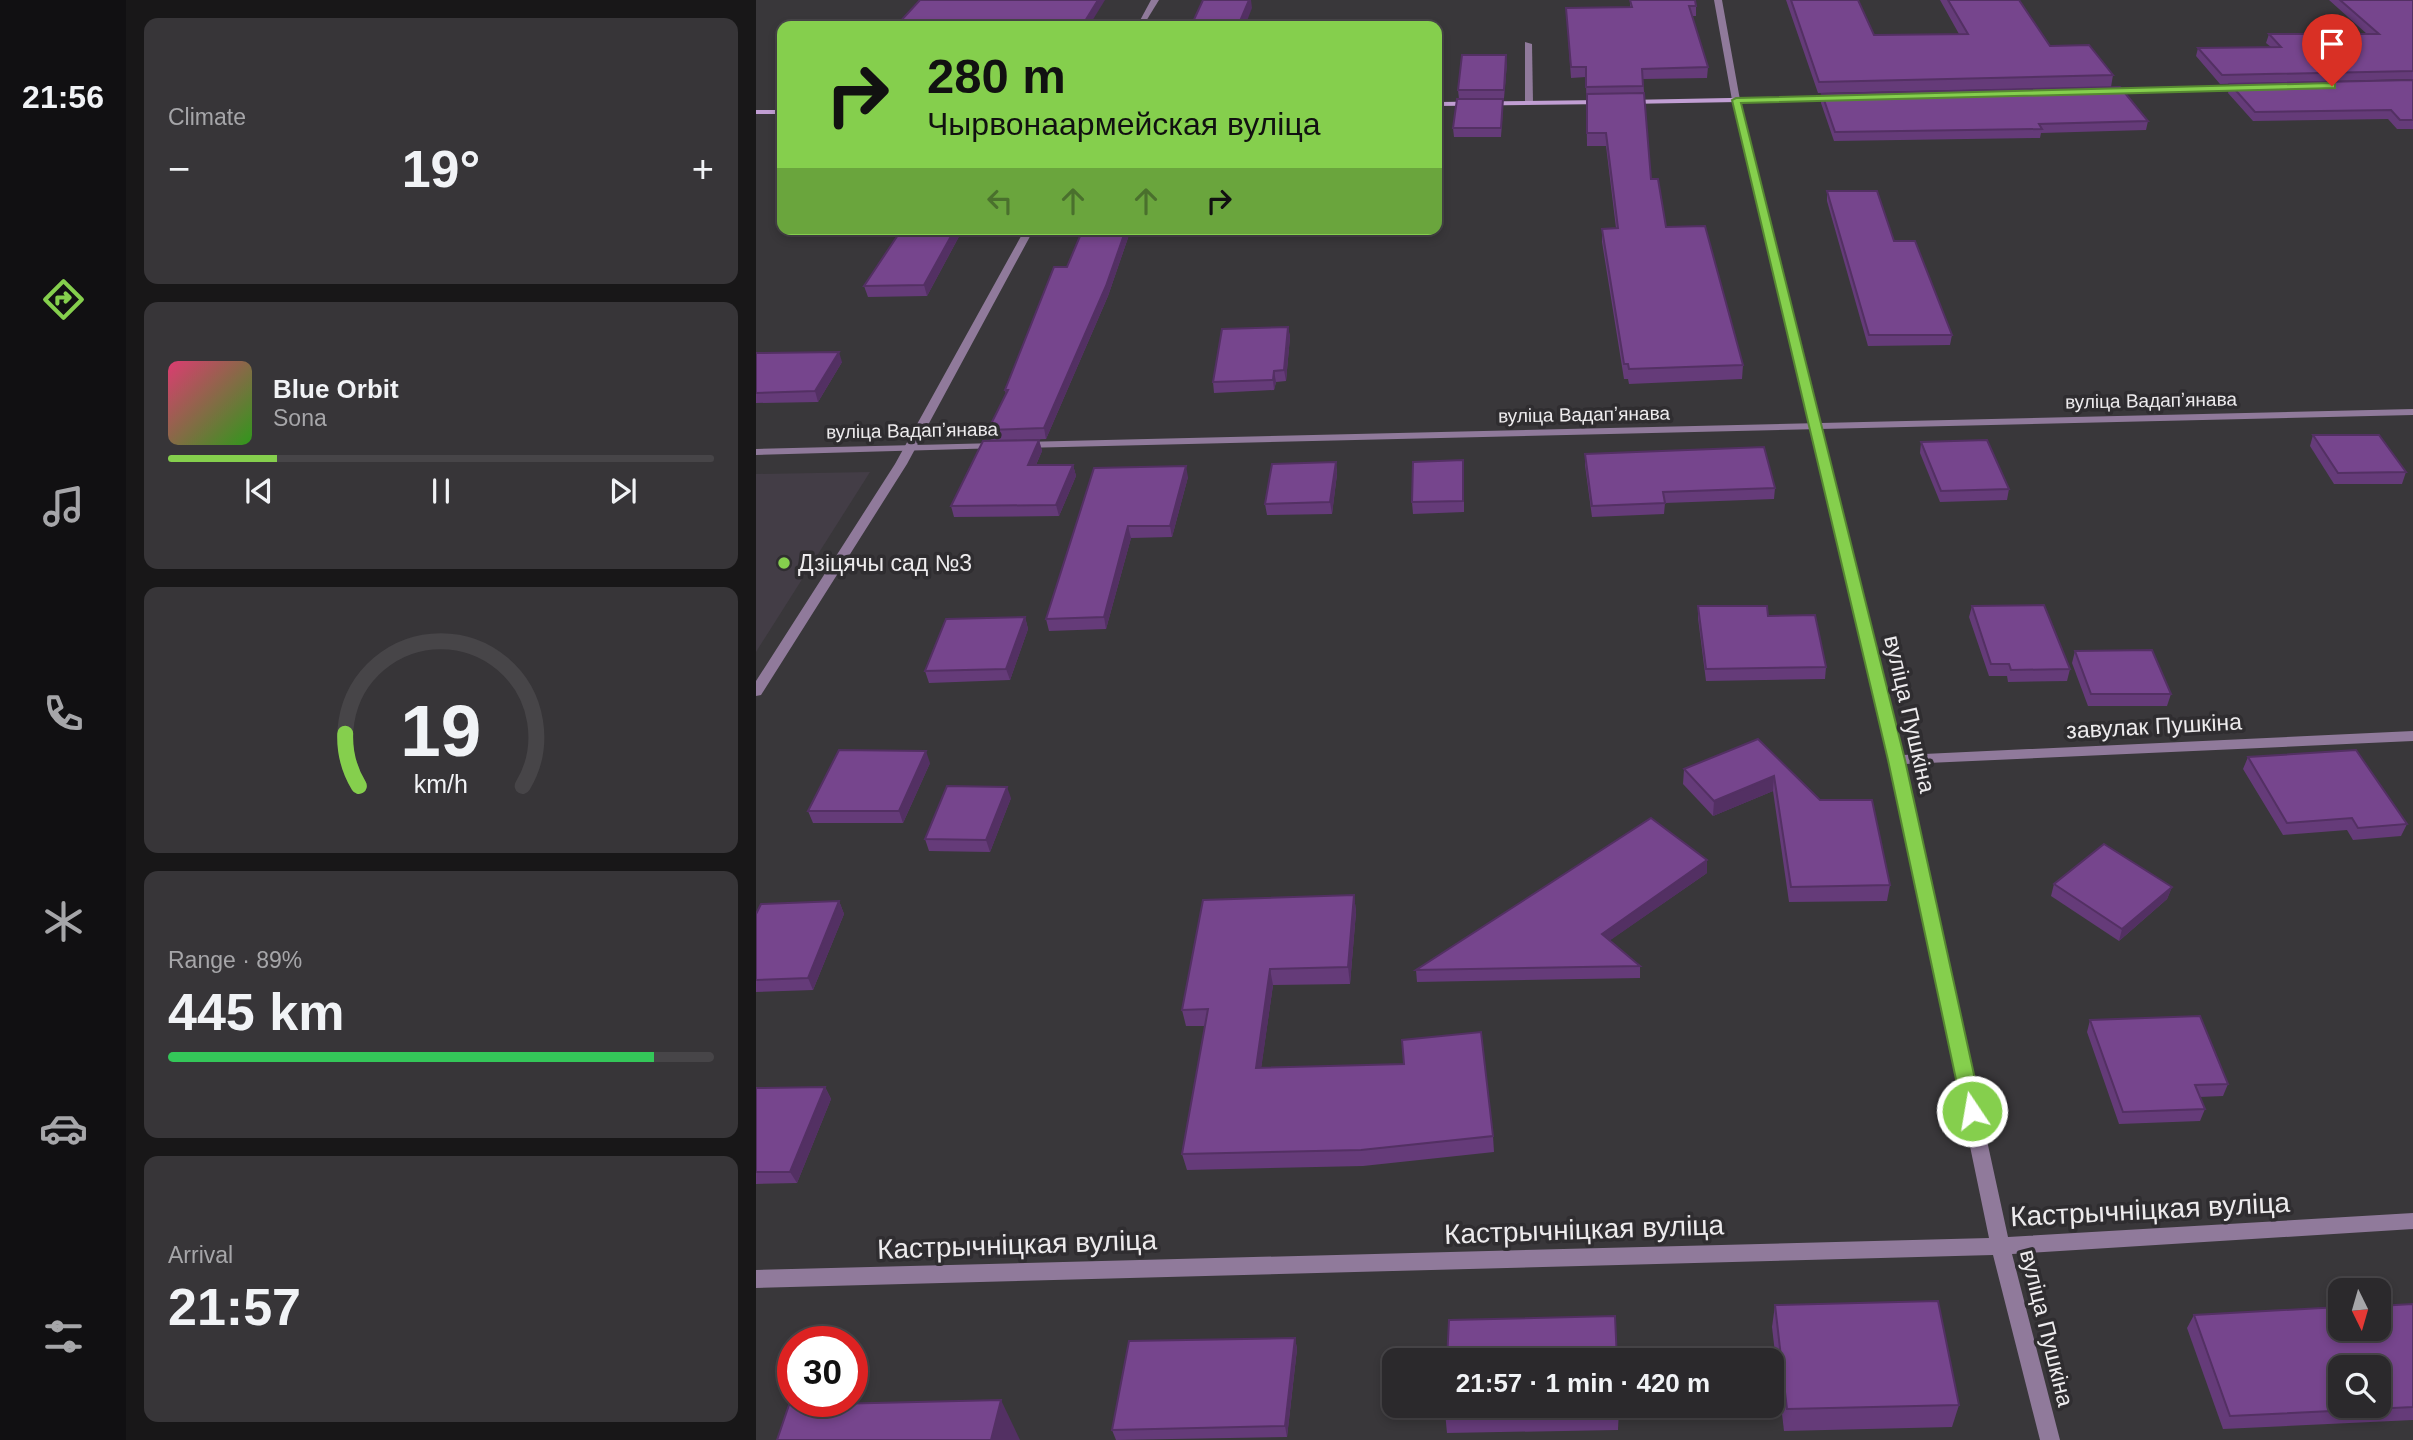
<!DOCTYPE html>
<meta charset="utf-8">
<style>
:root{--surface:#2b292c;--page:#373538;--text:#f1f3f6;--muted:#a6a6a9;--line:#474548;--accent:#85cf4d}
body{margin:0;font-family:Arial,sans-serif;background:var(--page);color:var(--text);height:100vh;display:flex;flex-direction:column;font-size:26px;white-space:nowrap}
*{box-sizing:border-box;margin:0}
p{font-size:23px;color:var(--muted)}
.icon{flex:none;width:38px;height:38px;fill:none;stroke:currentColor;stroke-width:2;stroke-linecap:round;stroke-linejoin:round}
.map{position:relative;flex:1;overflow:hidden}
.side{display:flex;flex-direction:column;gap:18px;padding:18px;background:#181718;width:630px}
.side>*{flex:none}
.hud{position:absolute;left:21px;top:21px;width:665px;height:214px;border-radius:14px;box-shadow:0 4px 10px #0003,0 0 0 2px var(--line);background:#85cf4d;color:#111;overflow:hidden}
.needle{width:46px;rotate:175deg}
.buttons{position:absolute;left:1572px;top:1278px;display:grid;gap:14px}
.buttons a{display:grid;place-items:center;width:63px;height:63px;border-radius:14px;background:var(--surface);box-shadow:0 4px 10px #0003,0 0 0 2px var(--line);font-size:35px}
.speed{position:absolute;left:21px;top:1326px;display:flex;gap:14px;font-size:35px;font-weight:700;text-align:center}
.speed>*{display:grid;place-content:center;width:91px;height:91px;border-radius:50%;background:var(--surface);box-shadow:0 4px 10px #0003,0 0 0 2px var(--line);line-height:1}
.speed .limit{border:10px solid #d22;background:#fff;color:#111}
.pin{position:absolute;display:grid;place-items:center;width:60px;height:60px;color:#fff;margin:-72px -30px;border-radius:50% 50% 50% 0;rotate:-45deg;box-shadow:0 0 7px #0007}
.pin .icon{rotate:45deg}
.me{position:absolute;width:77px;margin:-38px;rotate:348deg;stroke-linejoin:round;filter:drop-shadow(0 0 5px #0008)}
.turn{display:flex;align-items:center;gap:24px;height:147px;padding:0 35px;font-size:32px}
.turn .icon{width:91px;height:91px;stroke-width:2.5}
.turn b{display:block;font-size:49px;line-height:60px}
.lanes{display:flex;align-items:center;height:66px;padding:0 35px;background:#0003;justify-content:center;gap:35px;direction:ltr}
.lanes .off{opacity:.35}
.big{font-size:52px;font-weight:700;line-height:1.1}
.side .widget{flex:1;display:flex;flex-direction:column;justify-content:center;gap:10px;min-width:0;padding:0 24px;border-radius:14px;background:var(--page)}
.side .dial{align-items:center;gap:0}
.dial svg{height:182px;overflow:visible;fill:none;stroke:var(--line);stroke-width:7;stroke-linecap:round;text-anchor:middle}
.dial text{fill:var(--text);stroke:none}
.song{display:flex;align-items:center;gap:21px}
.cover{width:84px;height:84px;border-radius:10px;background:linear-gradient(135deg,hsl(340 70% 55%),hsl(110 70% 35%))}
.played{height:7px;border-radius:4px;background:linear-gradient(90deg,var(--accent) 20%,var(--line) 20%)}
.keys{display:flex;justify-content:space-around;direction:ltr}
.heat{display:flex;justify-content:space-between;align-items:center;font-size:38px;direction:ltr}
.charge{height:10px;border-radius:5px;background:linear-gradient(90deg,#34c759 89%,var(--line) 0)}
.trip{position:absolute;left:626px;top:1348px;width:402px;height:70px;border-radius:14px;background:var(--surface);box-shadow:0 4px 10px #0003,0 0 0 2px var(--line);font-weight:700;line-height:70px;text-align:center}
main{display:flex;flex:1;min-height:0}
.menu{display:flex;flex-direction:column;width:126px;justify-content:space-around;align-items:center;background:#111012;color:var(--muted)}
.menu .icon{width:49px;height:49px}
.menu .on{color:var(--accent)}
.menu b{font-size:32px;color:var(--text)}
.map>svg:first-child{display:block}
.built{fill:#433d46}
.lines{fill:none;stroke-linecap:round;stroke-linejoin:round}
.service{fill:#907a9b;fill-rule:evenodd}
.minor{fill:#907a9b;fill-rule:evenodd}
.tertiary{fill:#907a9b;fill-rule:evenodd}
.secondary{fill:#c19ed3;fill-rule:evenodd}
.wall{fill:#653b79}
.shaded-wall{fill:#533063}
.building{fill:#76458d;stroke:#533063;stroke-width:2;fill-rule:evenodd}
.route{fill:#85cf4d;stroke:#568732;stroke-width:2}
.poi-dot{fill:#85cf4d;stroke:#2f2d30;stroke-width:2.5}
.labels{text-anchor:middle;stroke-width:7;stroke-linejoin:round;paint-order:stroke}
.far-street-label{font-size:19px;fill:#edebed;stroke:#2f2d30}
.poi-label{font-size:23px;fill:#edebed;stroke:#2f2d30;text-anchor:start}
.street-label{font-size:23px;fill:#edebed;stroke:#2f2d30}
.near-street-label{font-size:28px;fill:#edebed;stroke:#2f2d30}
</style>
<main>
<nav class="menu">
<b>21:56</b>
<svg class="icon on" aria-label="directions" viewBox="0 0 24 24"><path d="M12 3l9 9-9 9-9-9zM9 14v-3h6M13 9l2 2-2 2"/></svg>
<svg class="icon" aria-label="music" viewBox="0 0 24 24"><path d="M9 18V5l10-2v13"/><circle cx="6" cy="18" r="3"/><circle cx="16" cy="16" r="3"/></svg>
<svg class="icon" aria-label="phone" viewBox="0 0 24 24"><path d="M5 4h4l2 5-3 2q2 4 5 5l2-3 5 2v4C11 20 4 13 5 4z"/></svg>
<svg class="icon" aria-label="climate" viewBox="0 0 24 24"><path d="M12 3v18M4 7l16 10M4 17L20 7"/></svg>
<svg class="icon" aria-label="car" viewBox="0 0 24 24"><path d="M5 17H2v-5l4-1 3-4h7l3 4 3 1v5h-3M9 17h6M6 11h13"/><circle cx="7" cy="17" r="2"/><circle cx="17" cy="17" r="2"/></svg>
<svg class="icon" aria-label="filters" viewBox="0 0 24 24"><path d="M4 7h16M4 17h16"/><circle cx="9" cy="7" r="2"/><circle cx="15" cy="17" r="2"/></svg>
</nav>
<section class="side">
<div class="widget"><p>Climate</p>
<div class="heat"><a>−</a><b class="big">19°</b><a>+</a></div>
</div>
<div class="widget">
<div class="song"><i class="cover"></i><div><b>Blue Orbit</b><p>Sona</p></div></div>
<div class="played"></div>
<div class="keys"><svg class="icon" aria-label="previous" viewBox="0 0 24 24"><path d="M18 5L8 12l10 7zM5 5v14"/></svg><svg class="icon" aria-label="pause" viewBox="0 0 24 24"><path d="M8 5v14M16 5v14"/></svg><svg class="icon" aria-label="next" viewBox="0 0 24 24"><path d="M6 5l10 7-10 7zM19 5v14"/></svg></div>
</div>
<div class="widget dial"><svg viewBox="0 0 100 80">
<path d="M14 69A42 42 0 1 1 86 69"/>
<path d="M14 69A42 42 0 0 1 8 46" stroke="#85cf4d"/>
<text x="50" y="56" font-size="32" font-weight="700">19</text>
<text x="50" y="72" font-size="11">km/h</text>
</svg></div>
<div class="widget"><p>Range · 89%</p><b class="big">445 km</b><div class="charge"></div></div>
<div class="widget"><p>Arrival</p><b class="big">21:57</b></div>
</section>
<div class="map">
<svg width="1657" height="1440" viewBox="0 0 1657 1440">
<rect width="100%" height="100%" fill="#39373a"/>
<path class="built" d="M114 472 0 652V474Z"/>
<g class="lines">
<path class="service" d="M769 42 776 44 777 103 773 105 769 103Z"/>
<g class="minor">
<path d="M395 0H403L387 26H381Z"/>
<path d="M958 0H966L984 100 1147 755 1657 731V741L1149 764 1252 1237 1657 1213V1229L1256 1254 1304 1440H1284L1237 1255 0 1288V1270L1233 1238 1134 760 976 100Z"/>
<path d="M269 229H278L151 464 5 695 0 696V681L139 464Z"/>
</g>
<g class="tertiary">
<path d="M1657 409V415L266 448 260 445 266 442Z"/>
<path d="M242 443 248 446 246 448 0 455V449Z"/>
</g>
<g class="secondary">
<path d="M1491 86H1494V90L1350 93 1346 91 1350 89Z"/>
<path d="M1082 96 1086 98 1085 100 871 104 867 102 871 100Z"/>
<path d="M847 100H850V104L681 106V102Z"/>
<rect x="0" y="110" width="26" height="4"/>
</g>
</g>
<g class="wall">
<path d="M874 0H939L940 6V16H936L952 67 951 78 887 79 895 179 910 227 987 365 986 379 873 384 872 379H868L846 242V229L860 228 850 146H831L830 77 815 78 810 8 874 7Z"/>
<path d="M1030 0H1102L1118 35 1203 34 1184 0H1263L1294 46 1357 75 1355 87 1062 93Z"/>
<path d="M1573 0H1657V79L1464 84 1440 56 1442 48 1515 47 1510 43 1513 34H1611Z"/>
<path d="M751 63 748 98 703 99 702 90Z"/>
<path d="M1657 80V129H1641L1632 119 1497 121 1472 93 1474 84Z"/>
<path d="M1066 94 1392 121 1390 130 1285 133 1284 138 1078 141 1065 103Z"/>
<path d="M747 108 745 137H698L697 128Z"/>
<path d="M1071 191 1138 241 1196 335 1194 345 1112 346 1071 201Z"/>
<path d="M146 229H207L171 296 112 297 108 286Z"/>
<path d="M327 229H375L352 296 290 439 235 441 232 430 250 394 249 390 311 267Z"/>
<path d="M532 327 534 337 530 381 520 382 518 390 458 393 457 382Z"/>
<path d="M0 353 86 362 62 402 0 403Z"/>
<path d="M1557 435 1650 472 1646 484H1578L1554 446Z"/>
<path d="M283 440 286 451 280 465H317L320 476 303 516 198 517 195 506Z"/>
<path d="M1165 442 1253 489 1251 500 1184 502 1164 453Z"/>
<path d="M829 454 1019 488 1018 499 909 503 908 514 836 517 829 465Z"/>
<path d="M580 462 581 474 576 514 511 515 509 504Z"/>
<path d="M338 468 432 477 416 537 375 538 350 629 293 631 290 619Z"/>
<path d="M708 471V512L657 514 656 502Z"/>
<path d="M942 606 1012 616 1070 667 1069 679 950 681 942 618Z"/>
<path d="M1216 606 1314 669 1311 681 1252 682 1251 676H1233L1213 617Z"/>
<path d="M269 617 272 629 254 680 173 683 169 671Z"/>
<path d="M1319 651 1415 694 1411 706H1332L1316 663Z"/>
<path d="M1002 739 1134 885 1131 901 1033 902 1017 791 957 816 927 784 928 769Z"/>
<path d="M1492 757 1651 824 1645 836 1597 840 1591 830 1527 835 1487 769Z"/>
<path d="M174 763 147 823H57L52 811Z"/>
<path d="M255 798 234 852 173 851 169 839Z"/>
<path d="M951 873 854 940 884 966V978L661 982 660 970Z"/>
<path d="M1298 884 1416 887 1411 899 1363 941 1295 896Z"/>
<path d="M598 895 600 912 594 984 517 985 505 1068 737 1136 738 1152 607 1166 431 1170 426 1154 449 1026H430L426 1010Z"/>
<path d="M83 901 88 914 57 990 0 992V914Z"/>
<path d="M1334 1020 1472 1084 1467 1096 1443 1097 1449 1109 1444 1121 1363 1124 1331 1032Z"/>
<path d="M69 1087 75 1099 41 1183 0 1184V1088Z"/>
<path d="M1657 1304V1420L1467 1429 1431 1328 1438 1315Z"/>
<path d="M1019 1305 1203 1405 1196 1427 1028 1431 1016 1327Z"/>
<path d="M539 1338 541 1349 531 1437 360 1440 356 1430Z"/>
<path d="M863 1408 862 1430 691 1433 689 1412Z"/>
</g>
<g class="shaded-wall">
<path d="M342 0H349L333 26H326Z"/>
<path d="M493 0H495L496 8 489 26H482Z"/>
<path d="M750 55 751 63 748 98V90Z"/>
<path d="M199 229H207L171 296 168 285Z"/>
<path d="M370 229H375L352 296 290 439 288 428Z"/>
<path d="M532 327 534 337 530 381 528 370Z"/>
<path d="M83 352 86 362 62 402 59 391Z"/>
<path d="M518 371 520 382 518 390 517 380Z"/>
<path d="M283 440 286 451 275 476 272 465Z"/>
<path d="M580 462 581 474 576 514 574 502Z"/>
<path d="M317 465 320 476 303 516 300 505Z"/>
<path d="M430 466 432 477 416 537 414 526Z"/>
<path d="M372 526 375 538 350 629 348 617Z"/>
<path d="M269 617 272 629 254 680 250 669Z"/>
<path d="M170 751 174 763 147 823 143 811Z"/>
<path d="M1018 776 1017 791 957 816 958 801Z"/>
<path d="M251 787 255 798 234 852 230 840Z"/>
<path d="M951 860V873L846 946V934Z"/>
<path d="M1416 887 1411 899 1363 941 1366 929Z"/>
<path d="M598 895 600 912 594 984 592 967Z"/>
<path d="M83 901 88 914 57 990 52 978Z"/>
<path d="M514 969 517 985 503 1084 500 1068Z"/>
<path d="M69 1087 75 1099 41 1183 34 1172Z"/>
<path d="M539 1338 541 1349 531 1437 529 1426Z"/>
<path d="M245 1400 264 1440H235Z"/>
</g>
<g class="building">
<path d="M164 0H342L326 26H140Z"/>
<path d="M447 0H493L482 26H431L432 24H436Z"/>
<path d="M874 0H939L940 6H933L952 67 886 69 887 86 830 87V67H815L810 8 876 7Z"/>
<path d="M1035 0H1102L1118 35 1212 34 1192 0H1263L1294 46 1333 45 1357 75 1063 82Z"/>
<path d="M1584 0H1657V71L1466 75 1442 48 1525 47 1513 34H1623Z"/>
<path d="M706 55H750L748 90H702Z"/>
<path d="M1657 80V120H1644L1635 110 1499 112 1474 84Z"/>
<path d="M1364 87 1392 121 1283 124 1286 129 1079 132 1066 94Z"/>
<path d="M888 93 895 179H902L910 227 949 226 987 365 873 369 872 364H868L846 229 862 228 850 133H831V94Z"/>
<path d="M701 99H747L745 128H697Z"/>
<path d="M1071 191H1121L1138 241H1159L1196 335H1113Z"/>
<path d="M146 229H199L168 285 108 286Z"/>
<path d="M327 229H370L350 286 288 428 232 430 252 390H249L298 267H311Z"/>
<path d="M532 327 528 370 518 371 517 380 457 382 466 329Z"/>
<path d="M83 352 59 391 0 393V353Z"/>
<path d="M1557 435H1623L1650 472 1582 473Z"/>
<path d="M283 440 272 465H317L300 505 195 506 227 441Z"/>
<path d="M1231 440 1253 489 1185 491 1165 442Z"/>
<path d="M1008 447 1019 488 907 492 909 503 836 506 829 454Z"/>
<path d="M707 460V501L656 502 657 462Z"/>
<path d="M580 462 574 502 509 504 516 464Z"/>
<path d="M430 466 414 526H372L348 617 290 619 338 468Z"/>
<path d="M1288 605 1314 669 1255 670 1253 664H1235L1216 606Z"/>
<path d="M942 606H1011L1012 616 1059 615 1070 667 950 669Z"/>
<path d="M269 617 250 669 169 671 190 619Z"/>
<path d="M1396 650 1415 694H1335L1319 651Z"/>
<path d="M1002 739 1064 800H1116L1134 885 1035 887 1018 776 958 801 928 769Z"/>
<path d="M83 750 170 751 143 811H52Z"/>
<path d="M1600 750 1651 824 1602 828 1596 818 1531 823 1492 757Z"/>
<path d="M191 786 251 787 230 840 169 839Z"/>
<path d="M895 818 951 860 846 934 884 966 660 970Z"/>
<path d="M1348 844 1416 887 1366 929 1298 884Z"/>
<path d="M598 895 592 967 514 969 500 1068 648 1064 646 1040 725 1032 737 1136 605 1150 426 1154 452 1009 426 1010 447 900Z"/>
<path d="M83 901 52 978 0 980V914L5 904Z"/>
<path d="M1444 1016 1472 1084 1439 1085 1449 1109 1367 1112 1334 1020Z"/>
<path d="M69 1087 34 1172H0V1088Z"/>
<path d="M1182 1301 1203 1405 1031 1409 1019 1305Z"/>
<path d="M1657 1304V1407L1474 1416 1438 1315 1584 1307V1328H1622V1306ZM1584 1367H1622V1405H1584Z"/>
<path d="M859 1316 861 1360H691L693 1320Z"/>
<path d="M539 1338 529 1426 356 1430 373 1341Z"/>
<path d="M245 1400 235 1440H21L33 1405Z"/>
<path d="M689 1405H862L863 1408 689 1412Z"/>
</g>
<path class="route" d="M1576 83 1579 84V88L985 103 1149 760 1226 1111 1223 1117 1216 1120 1208 1117 1132 760 976 100 980 98Z"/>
<circle class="poi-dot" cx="28" cy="563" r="7"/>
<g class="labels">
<g class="far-street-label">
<text transform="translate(1395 400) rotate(-1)" y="7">вуліца Вадапʼянава</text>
<text transform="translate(828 414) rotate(-1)" y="7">вуліца Вадапʼянава</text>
<text transform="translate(156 430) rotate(-1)" y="7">вуліца Вадапʼянава</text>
</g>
<g class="poi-label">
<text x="42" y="571">Дзіцячы сад №3</text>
</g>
<g class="street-label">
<text transform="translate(1154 714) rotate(77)" y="8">вуліца Пушкіна</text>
<text transform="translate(1398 726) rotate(-3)" y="8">завулак Пушкіна</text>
<text transform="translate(1291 1328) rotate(76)" y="8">вуліца Пушкіна</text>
</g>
<g class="near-street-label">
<text transform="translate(1394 1209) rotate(-3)" y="10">Кастрычніцкая вуліца</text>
<text transform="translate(828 1229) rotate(-2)" y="10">Кастрычніцкая вуліца</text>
<text transform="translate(261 1244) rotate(-2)" y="10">Кастрычніцкая вуліца</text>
</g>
</g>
</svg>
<div class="buttons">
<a><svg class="needle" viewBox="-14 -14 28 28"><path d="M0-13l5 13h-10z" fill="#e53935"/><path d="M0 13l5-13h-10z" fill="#a6a6a9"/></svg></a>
<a><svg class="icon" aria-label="search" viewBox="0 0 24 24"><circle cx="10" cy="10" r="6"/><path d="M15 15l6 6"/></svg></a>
</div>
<div class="speed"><div class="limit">30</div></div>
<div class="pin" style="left:1576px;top:86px;background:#d93025"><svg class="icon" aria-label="arrive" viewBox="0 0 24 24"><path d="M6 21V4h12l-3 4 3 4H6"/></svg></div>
<svg class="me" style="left:1216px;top:1111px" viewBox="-20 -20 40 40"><circle r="17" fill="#85cf4d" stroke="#fff" stroke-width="3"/><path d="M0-11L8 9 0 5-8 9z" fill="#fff"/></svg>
<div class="trip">21:57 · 1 min · 420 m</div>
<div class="hud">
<div class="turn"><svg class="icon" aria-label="right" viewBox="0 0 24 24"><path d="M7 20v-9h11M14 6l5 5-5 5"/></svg><div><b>280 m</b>Чырвонаармейская вуліца</div></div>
<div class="lanes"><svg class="icon off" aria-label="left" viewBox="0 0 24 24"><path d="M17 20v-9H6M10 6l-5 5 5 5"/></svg><svg class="icon off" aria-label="ahead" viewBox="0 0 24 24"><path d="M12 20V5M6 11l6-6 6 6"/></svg><svg class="icon off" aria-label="ahead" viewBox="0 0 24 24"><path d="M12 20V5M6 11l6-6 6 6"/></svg><svg class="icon" aria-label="right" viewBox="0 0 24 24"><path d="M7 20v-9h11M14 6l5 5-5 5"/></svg></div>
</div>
</div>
</main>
